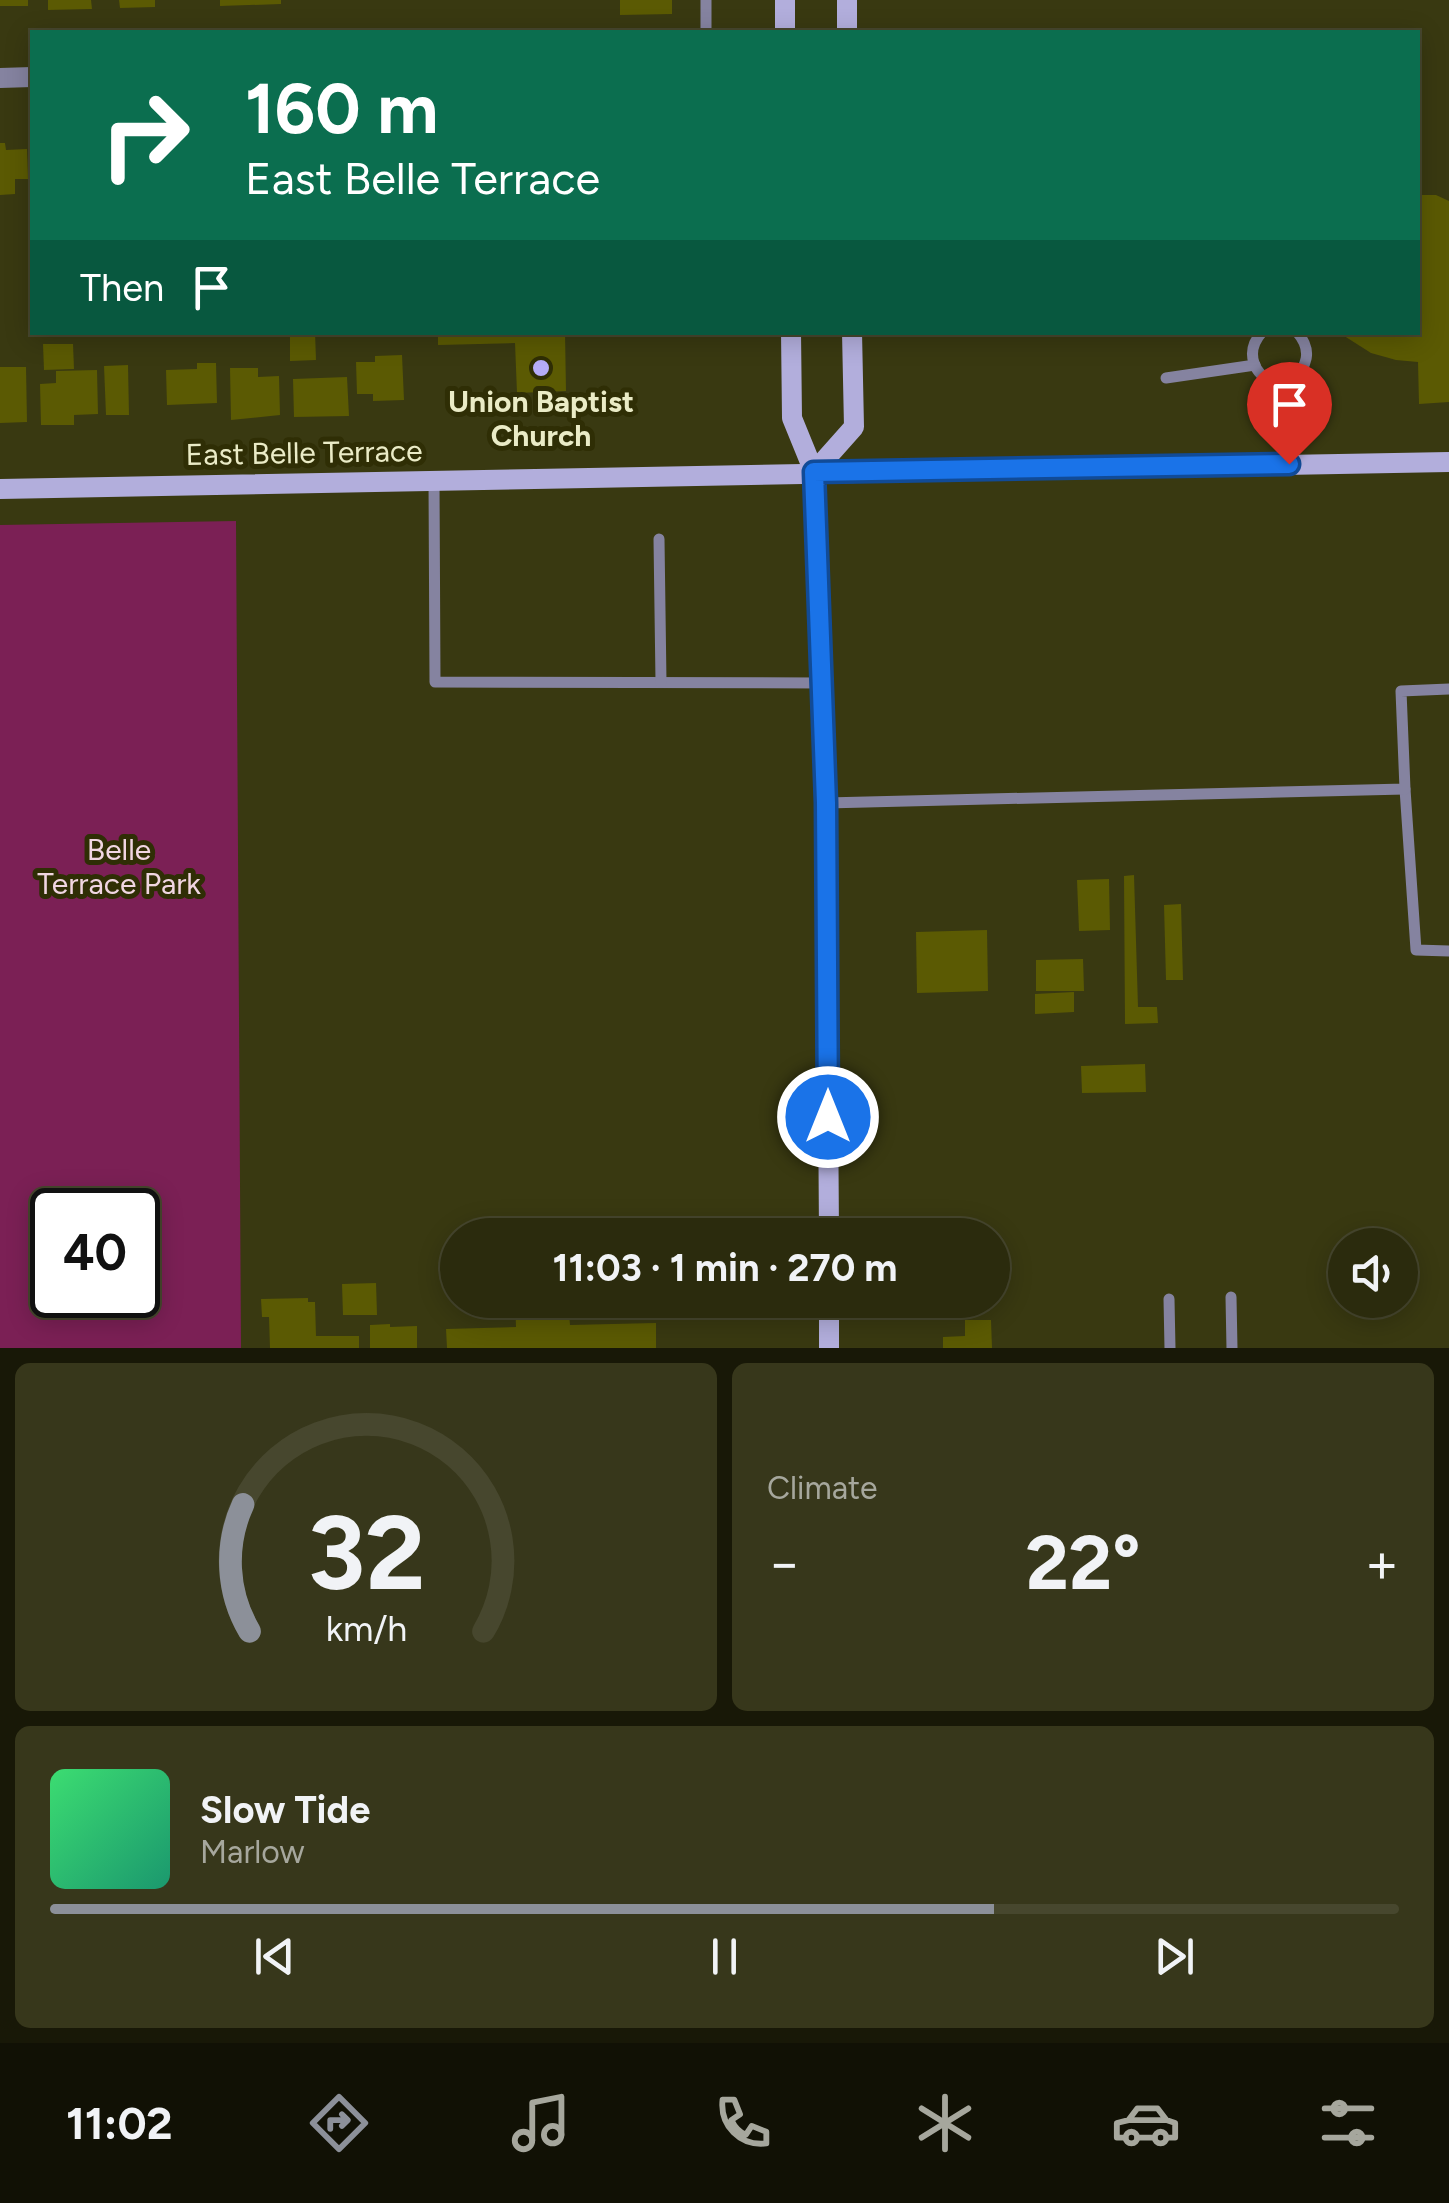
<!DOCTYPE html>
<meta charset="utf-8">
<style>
:root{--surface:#2b2b0d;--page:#37371b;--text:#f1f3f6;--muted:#a6a79d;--line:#47472e;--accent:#8c9099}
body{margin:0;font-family:Figtree,sans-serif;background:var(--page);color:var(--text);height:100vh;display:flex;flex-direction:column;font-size:38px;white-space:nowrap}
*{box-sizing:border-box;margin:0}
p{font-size:32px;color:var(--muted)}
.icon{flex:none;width:55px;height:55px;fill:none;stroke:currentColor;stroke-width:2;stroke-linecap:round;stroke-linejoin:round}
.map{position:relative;height:1348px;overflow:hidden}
.sheet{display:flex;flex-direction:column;gap:15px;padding:15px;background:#181807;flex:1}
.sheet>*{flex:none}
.banner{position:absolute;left:30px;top:30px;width:1390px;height:305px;border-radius:0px;box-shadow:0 5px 25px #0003,0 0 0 2px var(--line);background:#0b6e4f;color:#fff;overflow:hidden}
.fabs{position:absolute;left:1328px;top:1228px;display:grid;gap:20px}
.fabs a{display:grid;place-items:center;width:90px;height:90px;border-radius:50%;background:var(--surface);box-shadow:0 5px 25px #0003,0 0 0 2px var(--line);font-size:50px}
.speed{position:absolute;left:30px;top:1188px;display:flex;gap:20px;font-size:50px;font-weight:700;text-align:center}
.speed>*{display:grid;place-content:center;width:130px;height:130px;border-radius:50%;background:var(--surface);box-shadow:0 5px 25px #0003,0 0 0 2px var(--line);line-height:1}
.speed .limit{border:5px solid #111;border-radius:15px;background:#fff;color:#111}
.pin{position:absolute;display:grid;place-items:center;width:85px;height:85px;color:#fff;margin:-102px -42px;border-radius:50% 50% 50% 0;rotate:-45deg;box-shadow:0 0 10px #0007}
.pin .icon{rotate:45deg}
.me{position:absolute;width:110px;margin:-55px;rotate:0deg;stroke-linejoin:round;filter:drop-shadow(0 0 8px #0008)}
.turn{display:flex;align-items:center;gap:35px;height:210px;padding:0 50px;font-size:45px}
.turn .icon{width:130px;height:130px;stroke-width:2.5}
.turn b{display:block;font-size:70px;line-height:85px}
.then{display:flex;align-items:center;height:95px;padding:0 50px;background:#0003;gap:20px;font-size:38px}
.big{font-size:75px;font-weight:700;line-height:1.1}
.sheet .tile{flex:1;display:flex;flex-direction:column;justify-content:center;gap:15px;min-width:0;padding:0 35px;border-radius:15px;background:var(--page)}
.sheet .dial{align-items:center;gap:0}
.dial svg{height:260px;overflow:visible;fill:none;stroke:var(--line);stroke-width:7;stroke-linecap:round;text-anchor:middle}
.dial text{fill:var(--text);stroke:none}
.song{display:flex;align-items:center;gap:30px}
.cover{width:120px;height:120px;border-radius:15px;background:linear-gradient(135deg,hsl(140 70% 55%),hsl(160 70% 35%))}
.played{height:10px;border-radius:5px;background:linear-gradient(90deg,var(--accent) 70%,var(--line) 70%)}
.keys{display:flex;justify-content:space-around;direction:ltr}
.heat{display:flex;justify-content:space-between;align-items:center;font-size:55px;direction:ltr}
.sheet .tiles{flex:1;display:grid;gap:15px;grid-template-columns:1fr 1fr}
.tile:last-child{grid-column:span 2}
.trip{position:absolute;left:440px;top:1218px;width:570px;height:100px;border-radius:50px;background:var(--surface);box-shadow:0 5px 25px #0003,0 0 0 2px var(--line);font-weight:700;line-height:100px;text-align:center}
.menu{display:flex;height:160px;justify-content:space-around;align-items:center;background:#111105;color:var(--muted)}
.menu .icon{width:70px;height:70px}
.menu .on{color:var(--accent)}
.menu b{font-size:45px;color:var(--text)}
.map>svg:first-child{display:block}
.green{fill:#7b2055;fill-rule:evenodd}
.building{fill:#5b5a03}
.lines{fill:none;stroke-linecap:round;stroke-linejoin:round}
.lane{stroke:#8583a0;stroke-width:11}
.street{stroke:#8583a0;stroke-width:20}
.secondary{stroke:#b2aedc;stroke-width:20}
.route-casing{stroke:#114b97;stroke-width:25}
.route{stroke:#1a73e8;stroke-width:18}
.poi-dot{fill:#b5acf8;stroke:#2f2e05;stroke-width:4}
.labels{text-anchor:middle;stroke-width:10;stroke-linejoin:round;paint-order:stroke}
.poi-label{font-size:30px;font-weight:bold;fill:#eaebc6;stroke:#2f2e05}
.street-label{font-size:30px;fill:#eaebc6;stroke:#2f2e05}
.park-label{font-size:30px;fill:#f1d6e2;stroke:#2f2e05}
</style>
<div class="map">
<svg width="1449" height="1348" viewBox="0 0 1449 1348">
<rect width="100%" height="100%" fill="#393911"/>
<path class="green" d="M236 521 241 1348H0V525ZM52 1210H138V1295H52Z"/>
<g class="building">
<rect x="0" y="0" width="28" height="6"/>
<path d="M48 0H91L92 9 48 10Z"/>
<path d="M119 0H155V7L120 8Z"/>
<path d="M220 0H281V4L220 6Z"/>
<path d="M620 0H672V14L620 15Z"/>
<path d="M0 143H5L6 150 27 149 28 179H15V194L0 195Z"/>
<path d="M1418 195H1436L1449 201V402L1419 404 1418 362 1396 360 1371 353 1338 332H1418Z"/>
<path d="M290 332H315L316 360 290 361Z"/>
<path d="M438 332H565L566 391 517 393 515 343 438 345Z"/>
<path d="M43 344H73L74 369 44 370Z"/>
<path d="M402 355 404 400 373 401V394H357L356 362H375V356Z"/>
<path d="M197 363H216L217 403 167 405 166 370 197 369Z"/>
<path d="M128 365 129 415H106L104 366Z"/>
<path d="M0 367H26L27 422 0 423Z"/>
<path d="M230 368H258V377L279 376 280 415 231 420Z"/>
<path d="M97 370 98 414 74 415V425H41L40 384 56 383V371Z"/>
<path d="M347 377 349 416 294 417 293 379Z"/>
<path d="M1134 875 1138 1007H1157L1158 1023 1125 1024 1124 876Z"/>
<path d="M1109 879 1110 930 1079 931 1077 880Z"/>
<path d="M1181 904 1183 980H1166L1164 905Z"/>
<path d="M987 930 988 991 917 993 916 932Z"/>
<path d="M1083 959 1084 991H1036V960Z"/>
<path d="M1074 992V1012L1035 1014V994Z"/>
<path d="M1145 1064 1146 1092 1082 1093 1081 1066Z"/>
<path d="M376 1283 377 1315H343L342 1284Z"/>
<path d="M308 1298V1302H315L316 1336H359V1348H270L269 1317H262L261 1299Z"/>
<path d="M515 1300H557L558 1314H569L570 1325 656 1323V1348H447L446 1329 516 1327Z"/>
<path d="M965 1320H991L992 1348H943V1337L965 1336Z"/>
<path d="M390 1324V1327L417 1326V1348H370V1325Z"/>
</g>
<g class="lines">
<g class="lane">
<path d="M706 0V32"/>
<path d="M1262 332C1254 341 1250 351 1254 363 1268 402 1330 370 1297 332"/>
<path d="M1166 378 1255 365"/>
<path d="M434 480 435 682 822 683"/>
<path d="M659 539 661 682"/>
<path d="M1405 789 1416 950 1449 951"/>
<path d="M826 803 1405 789 1401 691 1449 689"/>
<path d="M1231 1297 1232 1348"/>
<path d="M1169 1299 1170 1348"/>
</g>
<path class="street" d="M0 78 32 77"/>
<g class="secondary">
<path d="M785 0V32"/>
<path d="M847 0V32"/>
<path d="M791 332 792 418 814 472 826 803 829 1235"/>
<path d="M814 472 854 427 852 332"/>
<path d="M0 489 1449 462"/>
<path d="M829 1300V1348"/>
</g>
</g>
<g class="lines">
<defs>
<path id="route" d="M828 1117 826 803 814 472 1289 464"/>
</defs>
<use href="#route" class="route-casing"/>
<use href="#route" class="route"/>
</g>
<circle class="poi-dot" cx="541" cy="368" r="10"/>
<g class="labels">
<g class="poi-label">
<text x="541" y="412">Union Baptist<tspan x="541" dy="34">Church</tspan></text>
</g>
<g class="street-label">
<text transform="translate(304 453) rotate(-1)" y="10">East Belle Terrace</text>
</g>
<g class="park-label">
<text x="119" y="860">Belle<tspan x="119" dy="34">Terrace Park</tspan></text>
</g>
</g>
</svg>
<div class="fabs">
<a><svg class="icon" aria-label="sound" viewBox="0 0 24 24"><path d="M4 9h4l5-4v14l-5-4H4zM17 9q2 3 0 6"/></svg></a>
</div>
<div class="speed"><div class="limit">40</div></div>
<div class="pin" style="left:1289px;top:464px;background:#d93025"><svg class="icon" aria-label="arrive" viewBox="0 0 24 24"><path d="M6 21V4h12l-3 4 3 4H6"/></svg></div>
<svg class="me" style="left:828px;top:1117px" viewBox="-20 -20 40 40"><circle r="17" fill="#1a73e8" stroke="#fff" stroke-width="3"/><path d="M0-11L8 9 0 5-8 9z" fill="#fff"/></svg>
<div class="trip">11:03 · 1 min · 270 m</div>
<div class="banner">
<div class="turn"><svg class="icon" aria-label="right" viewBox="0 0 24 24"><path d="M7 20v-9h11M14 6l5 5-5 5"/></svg><div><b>160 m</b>East Belle Terrace</div></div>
<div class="then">Then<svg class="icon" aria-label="arrive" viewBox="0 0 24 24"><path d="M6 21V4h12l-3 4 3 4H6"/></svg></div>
</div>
</div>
<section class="sheet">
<div class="tiles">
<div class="tile dial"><svg viewBox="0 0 100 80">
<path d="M14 69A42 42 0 1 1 86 69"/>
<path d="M14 69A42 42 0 0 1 12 30" stroke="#8c9099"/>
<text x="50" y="56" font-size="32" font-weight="700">32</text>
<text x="50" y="72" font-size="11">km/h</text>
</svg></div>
<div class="tile"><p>Climate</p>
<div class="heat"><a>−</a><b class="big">22°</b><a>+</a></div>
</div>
<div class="tile">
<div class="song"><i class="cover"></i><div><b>Slow Tide</b><p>Marlow</p></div></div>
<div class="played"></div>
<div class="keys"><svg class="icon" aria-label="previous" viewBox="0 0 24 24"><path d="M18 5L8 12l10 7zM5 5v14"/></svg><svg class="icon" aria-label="pause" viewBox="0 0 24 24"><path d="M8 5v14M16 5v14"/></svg><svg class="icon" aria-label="next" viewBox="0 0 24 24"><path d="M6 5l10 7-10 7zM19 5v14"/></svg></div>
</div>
</div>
</section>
<nav class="menu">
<b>11:02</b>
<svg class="icon on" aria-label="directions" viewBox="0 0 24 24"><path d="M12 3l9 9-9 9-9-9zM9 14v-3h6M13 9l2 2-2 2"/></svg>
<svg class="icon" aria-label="music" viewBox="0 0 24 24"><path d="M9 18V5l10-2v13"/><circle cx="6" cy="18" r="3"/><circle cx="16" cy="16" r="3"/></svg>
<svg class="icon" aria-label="phone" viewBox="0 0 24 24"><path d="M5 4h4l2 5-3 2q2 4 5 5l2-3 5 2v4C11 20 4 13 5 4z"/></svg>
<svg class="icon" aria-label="climate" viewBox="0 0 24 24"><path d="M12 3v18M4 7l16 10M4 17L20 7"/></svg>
<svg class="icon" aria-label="car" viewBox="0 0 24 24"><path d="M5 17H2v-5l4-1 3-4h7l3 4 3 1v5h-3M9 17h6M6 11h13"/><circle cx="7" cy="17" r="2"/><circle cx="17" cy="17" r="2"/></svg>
<svg class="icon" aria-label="filters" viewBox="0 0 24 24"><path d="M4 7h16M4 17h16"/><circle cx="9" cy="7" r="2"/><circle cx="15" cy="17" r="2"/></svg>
</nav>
